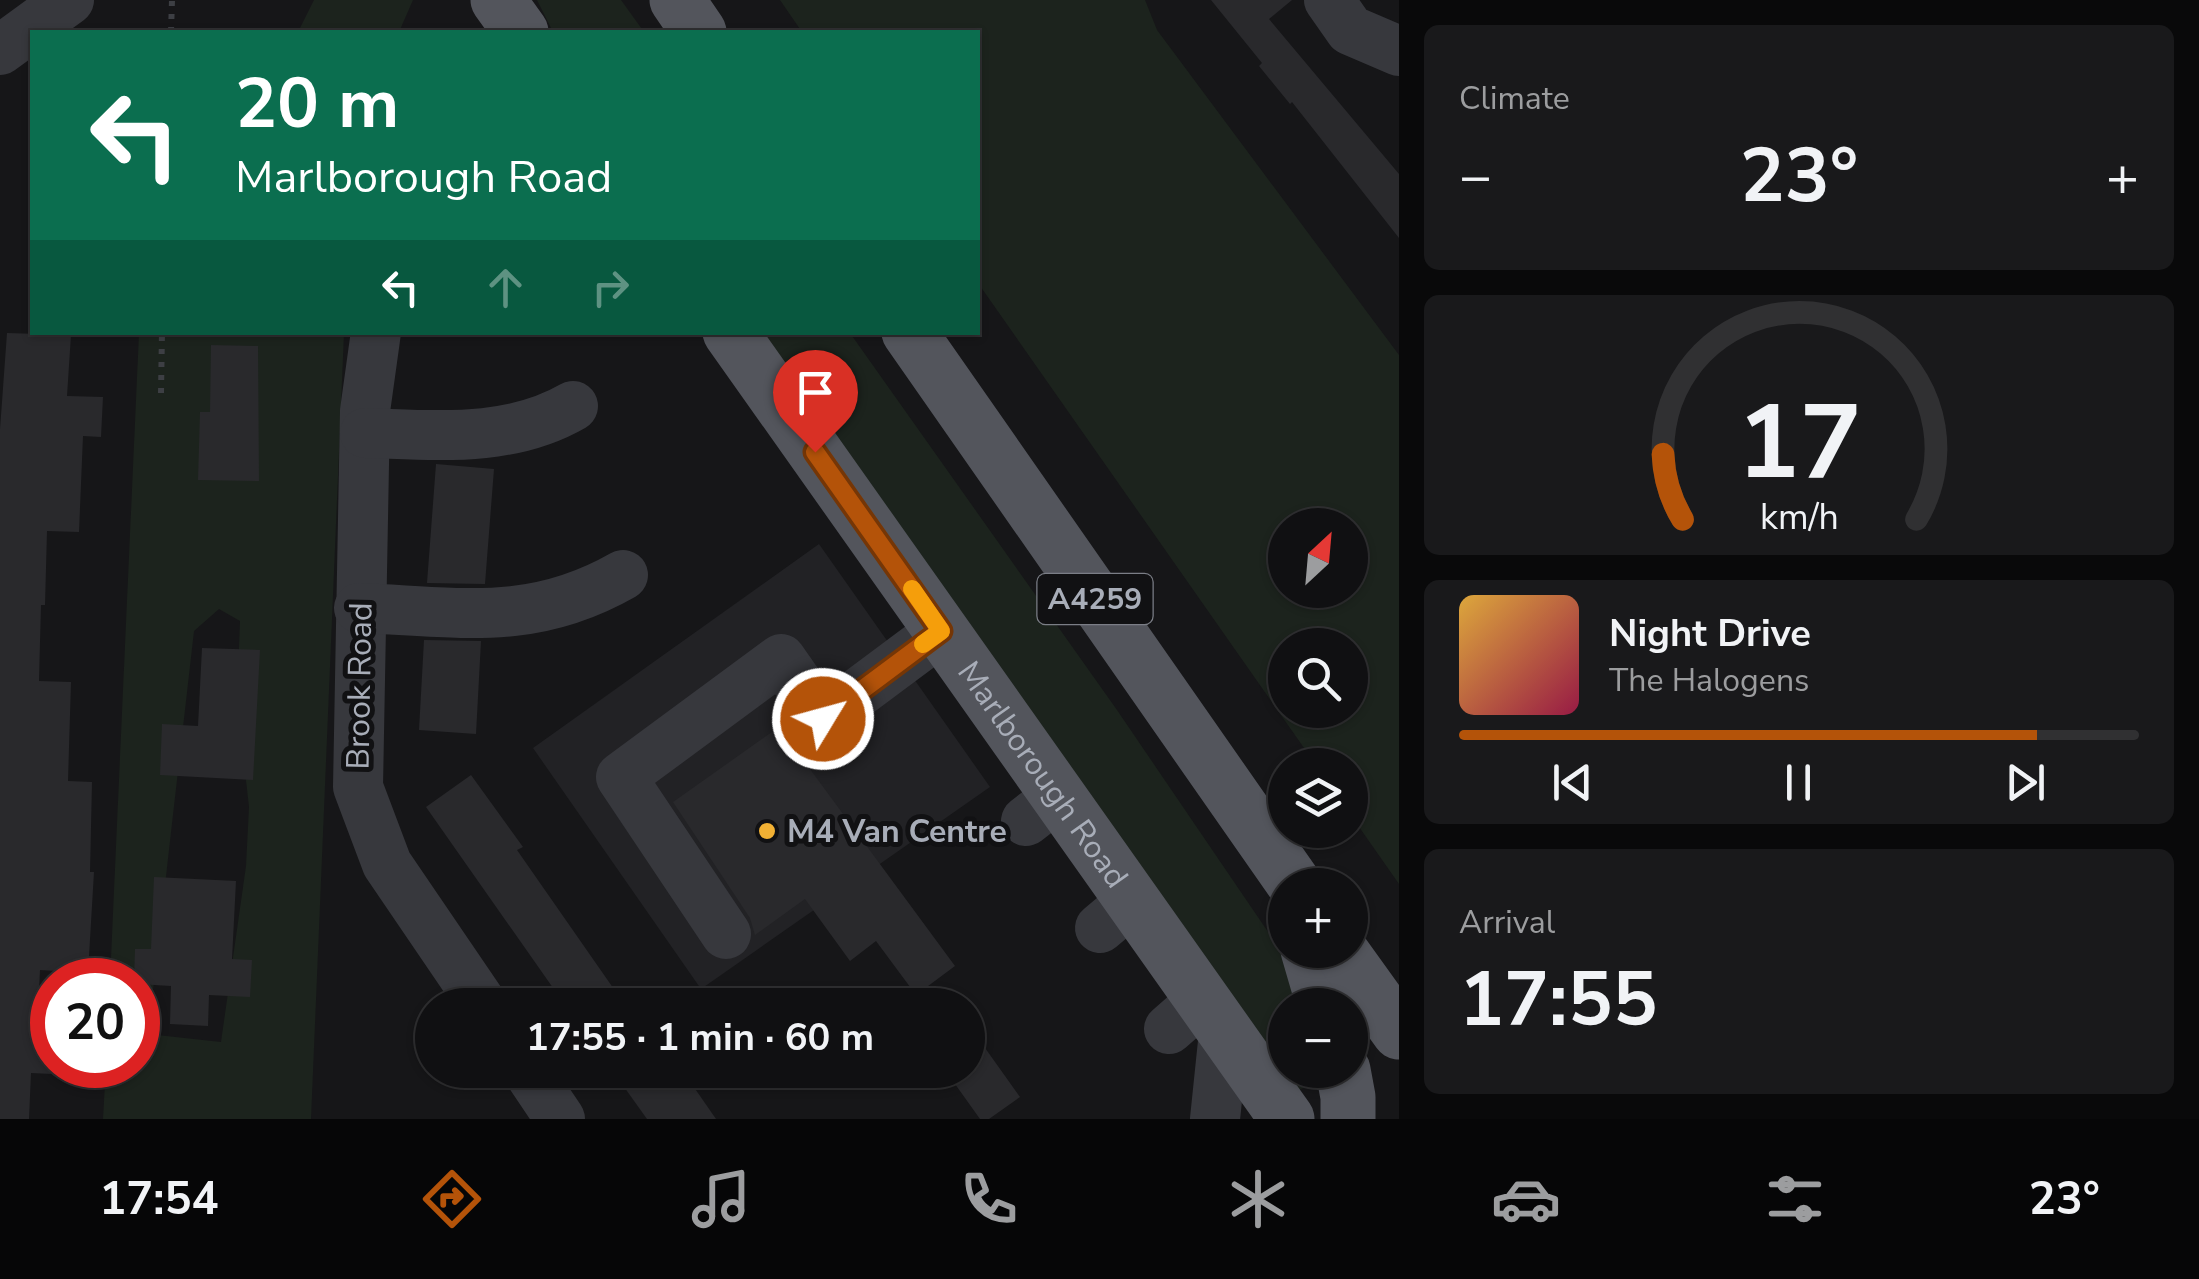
<!DOCTYPE html>
<meta charset="utf-8">
<style>
:root{--surface:#101012;--page:#19191b;--text:#f1f3f6;--muted:#9c9d9f;--line:#303032;--accent:#b45309}
body{margin:0;font-family:"Nunito Sans",sans-serif;background:var(--page);color:var(--text);height:100vh;display:flex;flex-direction:column;font-size:38px;white-space:nowrap}
*{box-sizing:border-box;margin:0}
p{font-size:32px;color:var(--muted)}
.icon{flex:none;width:55px;height:55px;fill:none;stroke:currentColor;stroke-width:2;stroke-linecap:round;stroke-linejoin:round}
.map{position:relative;flex:1;overflow:hidden}
.sheet{display:flex;flex-direction:column;gap:25px;padding:25px;background:#09090a;width:800px}
.sheet>*{flex:none}
.hud{position:absolute;left:30px;top:30px;width:950px;height:305px;border-radius:0px;box-shadow:0 2px 8px #0004,0 0 0 2px var(--line);background:#0b6e4f;color:#fff;overflow:hidden}
.needle{width:65px;rotate:26deg}
.tools{position:absolute;left:1268px;top:508px;display:grid;gap:20px}
.tools a{display:grid;place-items:center;width:100px;height:100px;border-radius:50%;background:var(--surface);box-shadow:0 2px 8px #0004,0 0 0 2px var(--line);font-size:50px}
.speed{position:absolute;left:30px;top:958px;display:flex;gap:20px;font-size:50px;font-weight:700;text-align:center}
.speed>*{display:grid;place-content:center;width:130px;height:130px;border-radius:50%;background:var(--surface);box-shadow:0 2px 8px #0004,0 0 0 2px var(--line);line-height:1}
.speed .limit{border:15px solid #d22;background:#fff;color:#111}
.pin{position:absolute;display:grid;place-items:center;width:85px;height:85px;color:#fff;margin:-102px -42px;border-radius:50% 50% 50% 0;rotate:-45deg;box-shadow:0 0 10px #0007}
.pin .icon{rotate:45deg}
.me{position:absolute;width:110px;margin:-55px;rotate:53deg;stroke-linejoin:round;filter:drop-shadow(0 0 8px #0008)}
.turn{display:flex;align-items:center;gap:35px;height:210px;padding:0 40px;font-size:45px}
.turn .icon{width:130px;height:130px;stroke-width:2.5}
.turn b{display:block;font-size:70px;line-height:85px}
.lanes{display:flex;align-items:center;height:95px;padding:0 40px;background:#0003;justify-content:center;gap:50px;direction:ltr}
.lanes .off{opacity:.35}
.big{font-size:75px;font-weight:700;line-height:1.1}
.sheet .card{flex:1;display:flex;flex-direction:column;justify-content:center;gap:15px;min-width:0;padding:0 35px;border-radius:15px;background:var(--page)}
.sheet .dial{align-items:center;gap:0}
.dial svg{height:260px;overflow:visible;fill:none;stroke:var(--line);stroke-width:7;stroke-linecap:round;text-anchor:middle}
.dial text{fill:var(--text);stroke:none}
.song{display:flex;align-items:center;gap:30px}
.cover{width:120px;height:120px;border-radius:15px;background:linear-gradient(135deg,hsl(40 70% 55%),hsl(340 70% 35%))}
.played{height:10px;border-radius:5px;background:linear-gradient(90deg,var(--accent) 85%,var(--line) 85%)}
.keys{display:flex;justify-content:space-around;direction:ltr}
.heat{display:flex;justify-content:space-between;align-items:center;font-size:55px;direction:ltr}
.trip{position:absolute;left:415px;top:988px;width:570px;height:100px;border-radius:50px;background:var(--surface);box-shadow:0 2px 8px #0004,0 0 0 2px var(--line);font-weight:700;line-height:100px;text-align:center}
.dock{display:flex;height:160px;justify-content:space-around;align-items:center;background:#060607;color:var(--muted)}
.dock .icon{width:70px;height:70px}
.dock .selected{color:var(--accent)}
.dock b{font-size:45px;color:var(--text)}
main{display:flex;flex:1;min-height:0}
.map>svg:first-child{display:block}
.built{fill:#222225}
.green{fill:#1c231d;fill-rule:evenodd}
.building{fill:#29292c}
.lines{fill:none;stroke-linecap:round;stroke-linejoin:round}
.path{stroke:#3d3f44;stroke-width:6;stroke-dasharray:5 8;stroke-linecap:butt}
.minor{stroke:#37383d;stroke-width:50}
.major{stroke:#53555c;stroke-width:55}
.route-casing{stroke:#753606;stroke-width:25}
.route{stroke:#b45309;stroke-width:18}
.slow{stroke:#f59e0b;stroke-width:18}
.poi-dot{fill:#f2b134;stroke:#111113;stroke-width:4}
.labels{text-anchor:middle;stroke-width:10;stroke-linejoin:round;paint-order:stroke}
.shield{fill:#111113;stroke:#7b7e86;stroke-width:2.5}
.shield-label{font-size:30px;font-weight:bold;fill:#a8adb8}
.street-label{font-size:32px;fill:#a8adb8;stroke:#111113}
.poi-label{font-size:32px;font-weight:bold;fill:#a8adb8;stroke:#111113;text-anchor:start}
</style>
<main>
<div class="map">
<svg width="1399" height="1119" viewBox="0 0 1399 1119">
<rect width="100%" height="100%" fill="#161618"/>
<path class="built" d="M819 544 990 787 701 989 533 748Z"/>
<g class="green">
<path d="M314 0H413L399 32H298Z"/>
<path d="M537 0H621L644 32H553Z"/>
<path d="M780 0H1145L1157 30 1399 355V884L1350 814V765H1316L978 283V32H802ZM1285 525H1350V590H1285ZM1350 645V710H1285V645Z"/>
<path d="M139 333H344L311 1119H103L106 1065H138V980H110ZM219 609 240 621 237 700 249 807 246 866 221 1042 148 1034 194 631Z"/>
<path d="M760 333H850L1117 710 1283 954 1308 1005H1285V1070H1328L1323 1083H1314L1292 1093Z"/>
</g>
<g class="building">
<path d="M1211 0H1292L1269 19 1399 174V238L1292 102 1290 104 1259 66 1262 63Z"/>
<path d="M7 333 71 335 67 396 103 397 101 437 83 436 79 532 47 531 45 605H41L40 642 39 681 71 682 68 781 92 782 90 872H94L88 973 40 970 37 1033 52 1034V1074L31 1073 29 1119H0V429Z"/>
<path d="M211 345 258 346 259 481 198 480 200 412H210Z"/>
<path d="M436 464 494 469 485 584 427 583Z"/>
<path d="M424 640 481 641 476 734 419 730Z"/>
<path d="M202 648 260 650 253 780 160 775 162 724 198 726Z"/>
<path d="M779 727 955 966 916 995 876 941 850 961 805 899 755 935 750 918 673 802Z"/>
<path d="M471 775 523 847 517 850 625 1005H565L426 807Z"/>
<path d="M154 877 236 881 232 959 252 960 250 997 209 995 208 1026 170 1024 171 986 138 984V980H134L135 949H151Z"/>
<path d="M968 1024 1020 1097 989 1119H980L945 1070H968Z"/>
<path d="M612 1070H682L716 1119H647Z"/>
</g>
<g class="lines">
<g class="path">
<path d="M171 32 172 0"/>
<path d="M161 393 162 332"/>
</g>
<g class="minor">
<path d="M1329 0 1350 30 1399 51"/>
<path d="M0 50 69 0"/>
<path d="M376 332 365 411 358 787 387 864 483 1005"/>
<path d="M365 433C436 435 509 443 573 406"/>
<path d="M359 608C460 612 532 627 623 575"/>
<path d="M1026 821 1058 796"/>
<path d="M1100 928 1132 901"/>
<path d="M726 934 621 777 781 659 823 719 941 631"/>
<path d="M1169 1029 1202 1000"/>
<path d="M527 1070 560 1119"/>
<path d="M1215 1119 1224 1032"/>
</g>
<g class="major">
<path d="M498 0 521 32"/>
<path d="M677 0 699 32"/>
<path id="s1" d="M730 332 1287 1119"/>
<path d="M909 332 1295 885"/>
<path d="M1308 950 1324 1005"/>
<path d="M1340 950 1399 1032"/>
<path d="M1343 1070 1348 1097V1119"/>
</g>
</g>
<g class="lines">
<defs>
<path id="route" d="M815 452 941 631 823 719"/>
</defs>
<use href="#route" class="route-casing"/>
<use href="#route" class="route"/>
<path class="slow" d="M912 589 941 631 923 644"/>
</g>
<circle class="poi-dot" cx="767" cy="831" r="10"/>
<g class="labels">
<rect class="shield" x="1037.5" y="574" width="115" height="50" rx="8"/>
<g class="shield-label">
<text x="1095" y="609">A4259</text>
</g>
<g class="street-label">
<text transform="translate(359 686) rotate(-89)" y="11">Brook Road</text>
<text dy="11" stroke="none"><textPath href="#s1" startOffset="542">Marlborough Road</textPath></text>
</g>
<g class="poi-label">
<text x="787" y="842">M4 Van Centre</text>
</g>
</g>
</svg>
<div class="tools">
<a><svg class="needle" viewBox="-14 -14 28 28"><path d="M0-13l5 13h-10z" fill="#e53935"/><path d="M0 13l5-13h-10z" fill="#9c9d9f"/></svg></a>
<a><svg class="icon" aria-label="search" viewBox="0 0 24 24"><circle cx="10" cy="10" r="6"/><path d="M15 15l6 6"/></svg></a>
<a><svg class="icon" aria-label="layers" viewBox="0 0 24 24"><path d="M12 4l9 5-9 5-9-5zM3 14l9 5 9-5"/></svg></a>
<a>+</a>
<a>−</a>
</div>
<div class="speed"><div class="limit">20</div></div>
<div class="pin" style="left:815px;top:452px;background:#d93025"><svg class="icon" aria-label="arrive" viewBox="0 0 24 24"><path d="M6 21V4h12l-3 4 3 4H6"/></svg></div>
<svg class="me" style="left:823px;top:719px" viewBox="-20 -20 40 40"><circle r="17" fill="#b45309" stroke="#fff" stroke-width="3"/><path d="M0-11L8 9 0 5-8 9z" fill="#fff"/></svg>
<div class="trip">17:55 · 1 min · 60 m</div>
<div class="hud">
<div class="turn"><svg class="icon" aria-label="left" viewBox="0 0 24 24"><path d="M17 20v-9H6M10 6l-5 5 5 5"/></svg><div><b>20 m</b>Marlborough Road</div></div>
<div class="lanes"><svg class="icon" aria-label="left" viewBox="0 0 24 24"><path d="M17 20v-9H6M10 6l-5 5 5 5"/></svg><svg class="icon off" aria-label="ahead" viewBox="0 0 24 24"><path d="M12 20V5M6 11l6-6 6 6"/></svg><svg class="icon off" aria-label="right" viewBox="0 0 24 24"><path d="M7 20v-9h11M14 6l5 5-5 5"/></svg></div>
</div>
</div>
<section class="sheet">
<div class="card"><p>Climate</p>
<div class="heat"><a>−</a><b class="big">23°</b><a>+</a></div>
</div>
<div class="card dial"><svg viewBox="0 0 100 80">
<path d="M14 69A42 42 0 1 1 86 69"/>
<path d="M14 69A42 42 0 0 1 8 49" stroke="#b45309"/>
<text x="50" y="56" font-size="32" font-weight="700">17</text>
<text x="50" y="72" font-size="11">km/h</text>
</svg></div>
<div class="card">
<div class="song"><i class="cover"></i><div><b>Night Drive</b><p>The Halogens</p></div></div>
<div class="played"></div>
<div class="keys"><svg class="icon" aria-label="previous" viewBox="0 0 24 24"><path d="M18 5L8 12l10 7zM5 5v14"/></svg><svg class="icon" aria-label="pause" viewBox="0 0 24 24"><path d="M8 5v14M16 5v14"/></svg><svg class="icon" aria-label="next" viewBox="0 0 24 24"><path d="M6 5l10 7-10 7zM19 5v14"/></svg></div>
</div>
<div class="card"><p>Arrival</p><b class="big">17:55</b></div>
</section>
</main>
<nav class="dock">
<b>17:54</b>
<svg class="icon selected" aria-label="directions" viewBox="0 0 24 24"><path d="M12 3l9 9-9 9-9-9zM9 14v-3h6M13 9l2 2-2 2"/></svg>
<svg class="icon" aria-label="music" viewBox="0 0 24 24"><path d="M9 18V5l10-2v13"/><circle cx="6" cy="18" r="3"/><circle cx="16" cy="16" r="3"/></svg>
<svg class="icon" aria-label="phone" viewBox="0 0 24 24"><path d="M5 4h4l2 5-3 2q2 4 5 5l2-3 5 2v4C11 20 4 13 5 4z"/></svg>
<svg class="icon" aria-label="climate" viewBox="0 0 24 24"><path d="M12 3v18M4 7l16 10M4 17L20 7"/></svg>
<svg class="icon" aria-label="car" viewBox="0 0 24 24"><path d="M5 17H2v-5l4-1 3-4h7l3 4 3 1v5h-3M9 17h6M6 11h13"/><circle cx="7" cy="17" r="2"/><circle cx="17" cy="17" r="2"/></svg>
<svg class="icon" aria-label="filters" viewBox="0 0 24 24"><path d="M4 7h16M4 17h16"/><circle cx="9" cy="7" r="2"/><circle cx="15" cy="17" r="2"/></svg>
<b>23°</b>
</nav>
